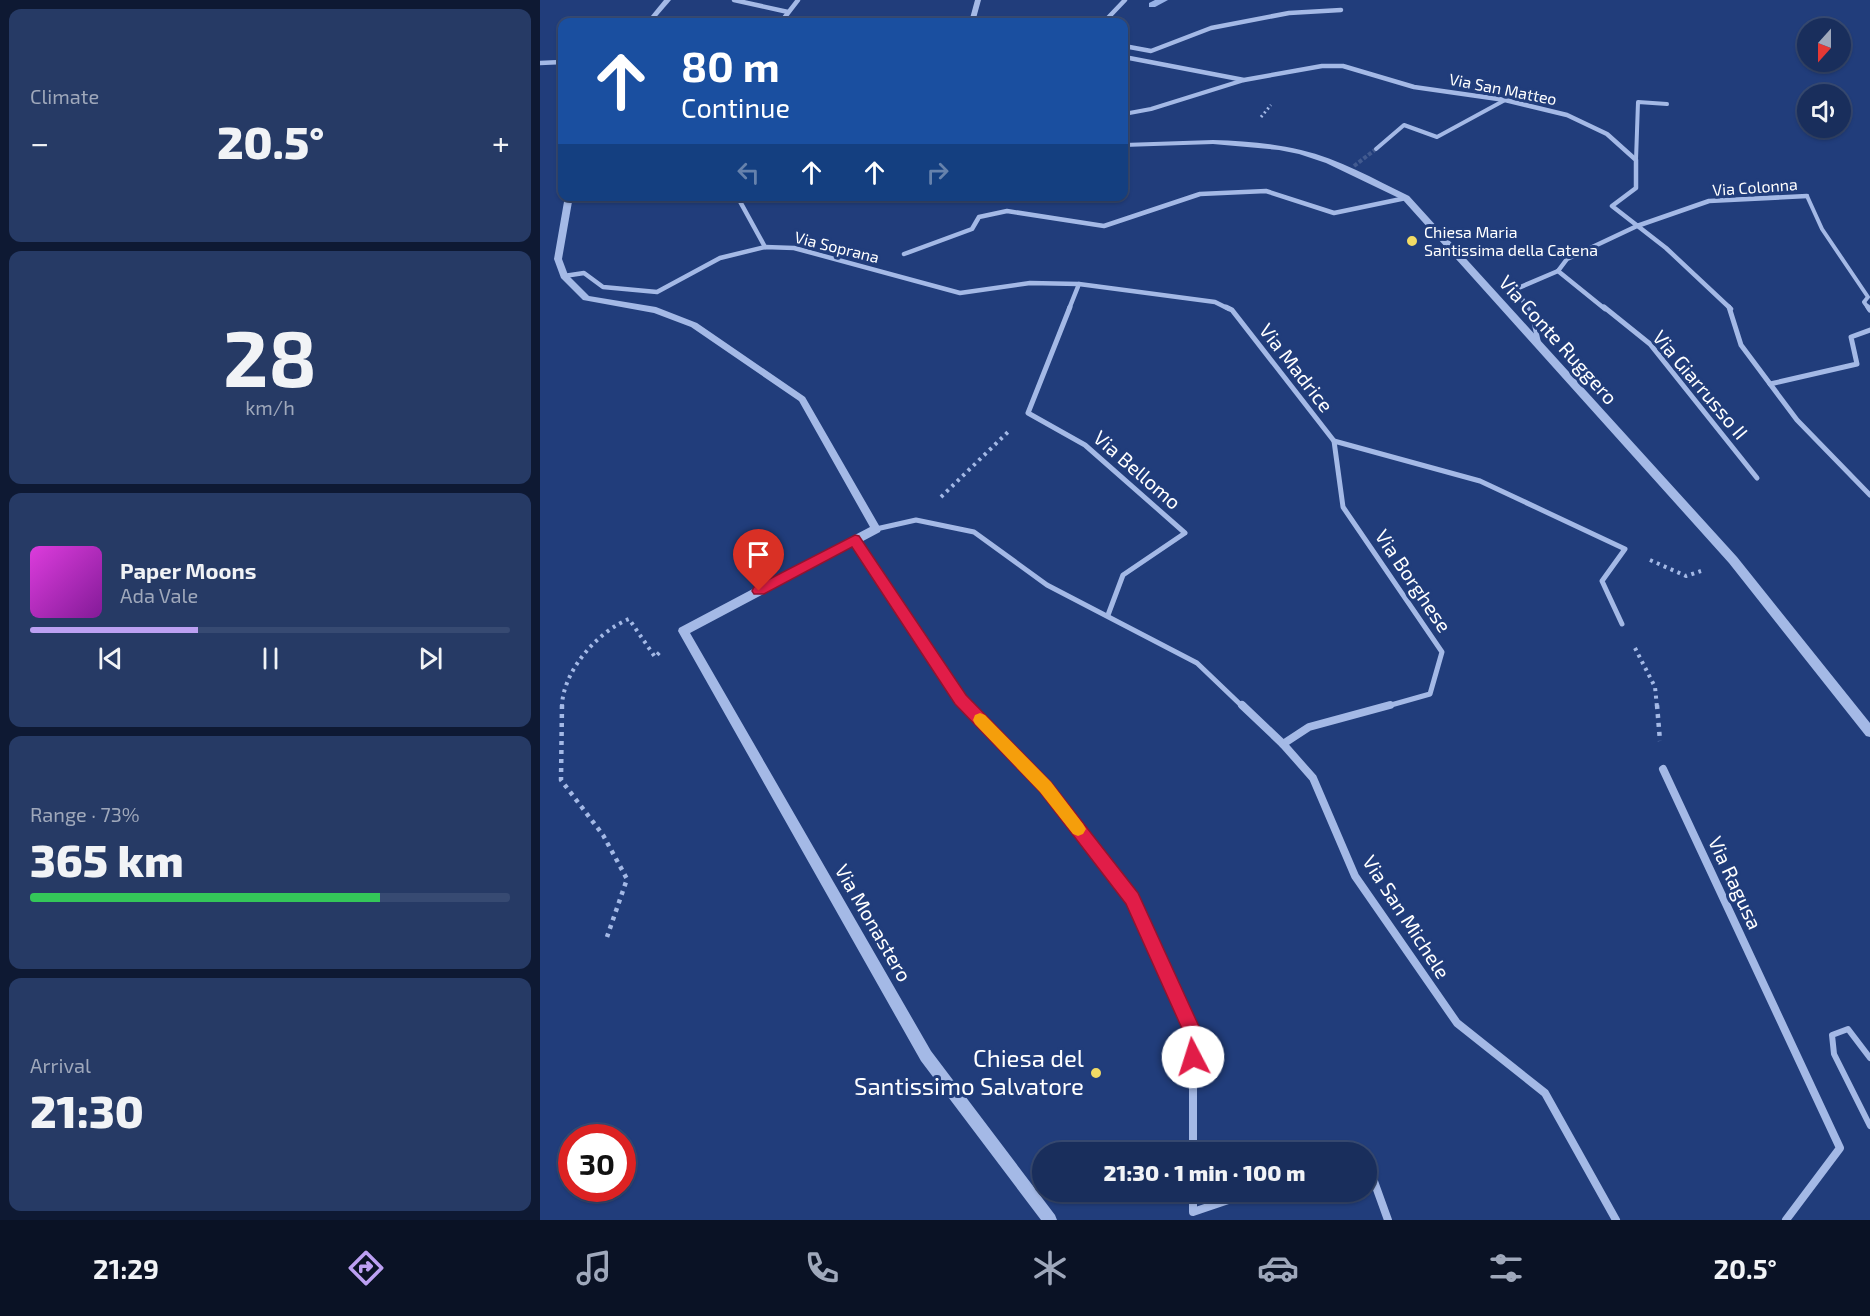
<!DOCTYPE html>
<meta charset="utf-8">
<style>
:root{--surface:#192e5c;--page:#263a65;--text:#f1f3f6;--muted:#9fa8bb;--line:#374a72;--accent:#bca0f2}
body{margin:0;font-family:"Exo 2",sans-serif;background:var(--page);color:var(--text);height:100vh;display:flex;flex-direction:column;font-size:22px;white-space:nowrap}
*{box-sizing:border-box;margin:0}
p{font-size:20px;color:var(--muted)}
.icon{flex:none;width:33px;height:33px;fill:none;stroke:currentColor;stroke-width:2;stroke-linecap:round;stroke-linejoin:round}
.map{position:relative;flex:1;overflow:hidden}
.side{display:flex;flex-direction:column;gap:9px;padding:9px;background:#0e1933;width:540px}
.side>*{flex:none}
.banner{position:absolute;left:18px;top:18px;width:570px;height:183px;border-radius:12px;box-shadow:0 2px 4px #0004,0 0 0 2px var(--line);background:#1a4fa0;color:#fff;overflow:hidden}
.needle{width:39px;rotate:201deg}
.controls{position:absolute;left:1257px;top:18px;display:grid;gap:12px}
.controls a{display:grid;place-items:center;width:54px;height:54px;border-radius:50%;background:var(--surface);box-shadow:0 2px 4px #0004,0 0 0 2px var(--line);font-size:30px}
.speed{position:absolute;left:18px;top:1124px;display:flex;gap:12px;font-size:30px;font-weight:700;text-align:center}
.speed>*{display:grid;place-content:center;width:78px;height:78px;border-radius:50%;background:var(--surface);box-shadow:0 2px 4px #0004,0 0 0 2px var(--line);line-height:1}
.speed .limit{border:9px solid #d22;background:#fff;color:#111}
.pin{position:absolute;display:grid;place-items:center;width:51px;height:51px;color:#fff;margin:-62px -26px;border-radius:50% 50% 50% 0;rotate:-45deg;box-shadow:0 0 6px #0007}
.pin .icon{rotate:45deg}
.me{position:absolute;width:66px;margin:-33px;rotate:355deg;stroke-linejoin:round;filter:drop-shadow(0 0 4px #0008)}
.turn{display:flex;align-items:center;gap:21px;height:126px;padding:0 24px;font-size:27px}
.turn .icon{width:78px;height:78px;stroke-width:2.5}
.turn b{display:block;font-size:42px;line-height:51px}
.lanes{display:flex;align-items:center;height:57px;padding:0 24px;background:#0003;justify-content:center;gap:30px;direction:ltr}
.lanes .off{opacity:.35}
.big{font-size:45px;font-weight:800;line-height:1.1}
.side .tile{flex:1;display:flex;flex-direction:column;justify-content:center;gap:9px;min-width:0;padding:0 21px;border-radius:12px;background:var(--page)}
.side .dial{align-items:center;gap:0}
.dial b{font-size:78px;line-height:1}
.song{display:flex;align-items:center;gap:18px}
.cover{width:72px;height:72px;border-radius:9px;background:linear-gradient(135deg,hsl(300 70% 55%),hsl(290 70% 35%))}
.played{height:6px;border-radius:3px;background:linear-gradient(90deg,var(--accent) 35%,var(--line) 35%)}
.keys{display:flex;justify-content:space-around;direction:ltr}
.heat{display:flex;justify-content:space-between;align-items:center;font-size:33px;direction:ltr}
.charge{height:9px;border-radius:4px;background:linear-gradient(90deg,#34c759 73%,var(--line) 0)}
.trip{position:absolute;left:492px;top:1142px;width:345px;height:60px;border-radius:30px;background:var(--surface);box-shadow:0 2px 4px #0004,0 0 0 2px var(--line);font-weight:800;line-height:60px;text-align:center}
.tabs{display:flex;height:96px;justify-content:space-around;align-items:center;background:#0a1225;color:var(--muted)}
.tabs .icon{width:42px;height:42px}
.tabs .active{color:var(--accent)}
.tabs b{font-size:27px;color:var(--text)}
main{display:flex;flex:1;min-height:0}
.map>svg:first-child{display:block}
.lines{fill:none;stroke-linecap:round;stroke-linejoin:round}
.stream{fill:#97b2e7;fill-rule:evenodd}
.pedestrian-tunnel{stroke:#425a8f;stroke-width:4;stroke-dasharray:4 2;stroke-linecap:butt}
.path-far2{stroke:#a4b9e6;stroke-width:3;stroke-dasharray:2 3;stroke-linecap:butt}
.path-far1{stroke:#a4b9e6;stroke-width:4;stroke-dasharray:3 4.5;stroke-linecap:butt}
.path{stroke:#a4b9e6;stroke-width:4.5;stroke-dasharray:4 5;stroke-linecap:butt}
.pedestrian-far2{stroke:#a4b9e6;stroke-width:4}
.pedestrian-far1{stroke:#a4b9e6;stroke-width:5}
.pedestrian{stroke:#a4b9e6;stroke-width:6}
.minor-far2{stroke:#a4b9e6;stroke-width:4.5}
.minor-far1{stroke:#a4b9e6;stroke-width:5}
.minor{stroke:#a4b9e6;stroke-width:8}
.tertiary{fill:#a4b9e6;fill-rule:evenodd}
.route{fill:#e11d48;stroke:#92132f;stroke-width:1.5}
.slow{fill:#f59e0b}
.poi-dot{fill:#f2db65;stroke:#213d7b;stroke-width:2}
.labels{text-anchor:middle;stroke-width:6;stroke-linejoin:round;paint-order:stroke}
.far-street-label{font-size:16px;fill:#fff;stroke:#213d7b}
.far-poi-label{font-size:16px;fill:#fff;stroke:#213d7b;text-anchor:start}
.street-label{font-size:20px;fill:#fff;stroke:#213d7b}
.near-poi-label{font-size:24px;fill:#fff;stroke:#213d7b;text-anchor:end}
</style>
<main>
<section class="side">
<div class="tile"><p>Climate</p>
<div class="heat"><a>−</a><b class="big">20.5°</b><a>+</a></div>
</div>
<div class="tile dial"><b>28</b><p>km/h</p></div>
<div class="tile">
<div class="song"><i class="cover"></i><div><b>Paper Moons</b><p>Ada Vale</p></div></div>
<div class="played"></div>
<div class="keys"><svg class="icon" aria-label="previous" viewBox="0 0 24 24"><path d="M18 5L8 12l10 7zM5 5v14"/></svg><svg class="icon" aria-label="pause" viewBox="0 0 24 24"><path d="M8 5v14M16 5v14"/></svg><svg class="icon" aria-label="next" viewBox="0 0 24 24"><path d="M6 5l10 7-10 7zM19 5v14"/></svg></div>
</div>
<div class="tile"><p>Range · 73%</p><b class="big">365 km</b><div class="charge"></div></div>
<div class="tile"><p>Arrival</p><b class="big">21:30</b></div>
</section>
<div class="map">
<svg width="1330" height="1220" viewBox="0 0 1330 1220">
<rect width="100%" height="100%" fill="#213d7b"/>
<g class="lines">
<path class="stream" d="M615 0H628L615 7H609V3Z"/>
<path class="pedestrian-tunnel" d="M814 166 836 149"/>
<path class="path-far2" d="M721 117 731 105"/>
<g class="path-far1">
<path d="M401 497 469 431"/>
<path d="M1110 560 1146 576 1161 571"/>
<path d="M1095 648 1115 687 1117 707"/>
<path d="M22 707C22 672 58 631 89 619L115 657 120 652"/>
</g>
<g class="path">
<path d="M22 705 21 780 63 835 87 879 67 937"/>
<path d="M1117 705 1120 741"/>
</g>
<g class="pedestrian-far2">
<path d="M584 114 611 109 704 80"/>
<path d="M836 149 864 125 897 137 965 100"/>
<path d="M1096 160 1098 102 1127 104"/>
<path d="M1267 196 1282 229 1328 297 1324 302 1329 309"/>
</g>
<g class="pedestrian-far1">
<path d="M1328 307 1330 310"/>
<path d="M1230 384 1317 364 1311 337 1330 330"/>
</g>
<path class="pedestrian" d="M1330 1058 1308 1029 1292 1035 1294 1054 1330 1126"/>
<g class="minor-far2">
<path d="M194 0 248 12"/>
<path d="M241 22 258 0"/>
<path d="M564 22 585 0"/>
<path d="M584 46 611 51 671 28 749 13 801 10"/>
<path d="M584 57 704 80 782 66H803L874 87 965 100 1027 115 1067 134 1096 160V188L1072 206 1126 248 1191 309"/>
<path d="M0 63 22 62"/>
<path d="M197 196 225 247"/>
<path d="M364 254 432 229 439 217 467 211 564 226 660 194 726 191 794 213 866 198"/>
<path d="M1018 271 1065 309"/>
<path d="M24 276 44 273 63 287 117 292 180 258 225 247 254 248 420 293 490 283 539 284"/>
<path d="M529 309 539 284 675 302 689 309"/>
<path d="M988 309 976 289 1018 271 1027 259 1097 226 1169 201 1267 196"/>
</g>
<g class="minor-far1">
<path d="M530 307 488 413 545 445 645 533 583 575 568 615"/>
<path d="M686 307 692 310 794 441 940 481 1085 549 1062 581 1082 624"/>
<path d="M987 307 993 318 999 345"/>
<path d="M1064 307 1110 344 1217 478"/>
<path d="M1189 307 1201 345 1257 420 1330 495"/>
<path d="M794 441 803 507 902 652 890 694 844 707"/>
<path d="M336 529 376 520 434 532 507 585 657 663 703 707"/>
<path d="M315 540 426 707"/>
</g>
<g class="minor">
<path d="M425 705 505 787 592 898 653 1033V1152"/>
<path d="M702 705 743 744 773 778 815 876 917 1023 1005 1093 1076 1220"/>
<path d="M743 744 769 727 850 705"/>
<path d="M1123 769 1300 1148 1246 1220"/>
<path d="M826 1159 848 1220"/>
<path d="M653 1191V1212L715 1191"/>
</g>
<g class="tertiary">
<path d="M124 0H131L112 22H106Z"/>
<path d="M435 0H441L435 22H429Z"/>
<path d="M673 140C703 141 732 143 761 150 799 159 834 179 869 196L1197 557 1330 723V737L1326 736 1189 563 863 200 786 163 759 154 739 150 673 144 584 147V143Z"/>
<path d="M25 196H33L22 259 28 275 49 296 116 307 157 323 265 397 341 529 340 532 150 633 391 1051 515 1215 517 1220H501L381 1061 138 631 139 628 330 527 259 401 151 327 114 313 43 300 21 278 14 259Z"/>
</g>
</g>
<path class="route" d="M315 535 319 536 426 695 511 782 598 893 662 1033V1057L659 1063 653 1066 647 1063 644 1057V1033L586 904 500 792 415 704 312 547 224 594H214L212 591 214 587Z"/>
<path class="slow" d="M440 713 445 715 511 782 543 824 546 829 543 834 538 836 533 834 500 792 435 724 433 720 435 715Z"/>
<g class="poi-dot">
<circle cx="872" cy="241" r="6"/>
<circle cx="556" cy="1073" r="6"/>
</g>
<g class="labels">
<g class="far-street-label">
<text transform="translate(963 89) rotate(11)" y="6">Via San Matteo</text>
<text transform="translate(1215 187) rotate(-4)" y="6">Via Colonna</text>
<text transform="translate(297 247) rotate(14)" y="6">Via Soprana</text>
</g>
<g class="far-poi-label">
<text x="884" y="238">Chiesa Maria<tspan x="884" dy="18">Santissima della Catena</tspan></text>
</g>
<g class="street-label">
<text transform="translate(1018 340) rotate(48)" y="7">Via Conte Ruggero</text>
<text transform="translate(756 368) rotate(52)" y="7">Via Madrice</text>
<text transform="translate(1160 385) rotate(50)" y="7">Via Giarrusso II</text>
<text transform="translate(597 470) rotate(41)" y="7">Via Bellomo</text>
<text transform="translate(873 581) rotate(56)" y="7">Via Borghese</text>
<text transform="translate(1195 883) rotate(65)" y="7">Via Ragusa</text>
<text transform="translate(866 917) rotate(57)" y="7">Via San Michele</text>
<text transform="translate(333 923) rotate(60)" y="7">Via Monastero</text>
</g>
<g class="near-poi-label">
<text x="544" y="1067">Chiesa del<tspan x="544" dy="28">Santissimo Salvatore</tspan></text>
</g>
</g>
</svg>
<div class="controls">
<a><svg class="needle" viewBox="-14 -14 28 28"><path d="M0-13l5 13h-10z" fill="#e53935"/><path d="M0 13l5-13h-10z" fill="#9fa8bb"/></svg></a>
<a><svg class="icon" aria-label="sound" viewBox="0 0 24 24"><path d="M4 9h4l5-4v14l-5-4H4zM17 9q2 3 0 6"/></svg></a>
</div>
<div class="speed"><div class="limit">30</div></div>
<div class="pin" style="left:219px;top:591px;background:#d93025"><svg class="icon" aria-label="arrive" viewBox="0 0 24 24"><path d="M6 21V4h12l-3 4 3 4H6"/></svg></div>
<svg class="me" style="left:653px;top:1057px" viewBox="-20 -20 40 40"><circle r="19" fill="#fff"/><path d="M0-13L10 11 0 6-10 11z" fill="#e11d48"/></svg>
<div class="trip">21:30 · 1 min · 100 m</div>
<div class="banner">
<div class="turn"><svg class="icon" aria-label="ahead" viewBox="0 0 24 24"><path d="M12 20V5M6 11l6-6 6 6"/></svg><div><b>80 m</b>Continue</div></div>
<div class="lanes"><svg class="icon off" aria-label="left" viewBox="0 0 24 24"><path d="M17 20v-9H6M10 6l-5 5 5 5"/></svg><svg class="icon" aria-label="ahead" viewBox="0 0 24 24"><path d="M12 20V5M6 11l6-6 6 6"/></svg><svg class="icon" aria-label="ahead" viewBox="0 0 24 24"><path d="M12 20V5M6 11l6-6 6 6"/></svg><svg class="icon off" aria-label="right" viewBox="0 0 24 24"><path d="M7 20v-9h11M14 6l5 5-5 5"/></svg></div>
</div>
</div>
</main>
<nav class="tabs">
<b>21:29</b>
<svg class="icon active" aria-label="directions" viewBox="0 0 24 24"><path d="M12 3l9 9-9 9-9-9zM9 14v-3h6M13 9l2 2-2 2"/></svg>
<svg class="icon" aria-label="music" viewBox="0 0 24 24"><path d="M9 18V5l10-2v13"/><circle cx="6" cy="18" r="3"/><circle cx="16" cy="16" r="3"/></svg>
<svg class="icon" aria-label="phone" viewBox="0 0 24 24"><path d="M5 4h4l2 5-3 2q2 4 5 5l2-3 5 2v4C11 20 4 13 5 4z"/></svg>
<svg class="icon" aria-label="climate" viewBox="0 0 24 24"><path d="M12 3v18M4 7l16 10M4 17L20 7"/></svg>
<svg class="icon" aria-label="car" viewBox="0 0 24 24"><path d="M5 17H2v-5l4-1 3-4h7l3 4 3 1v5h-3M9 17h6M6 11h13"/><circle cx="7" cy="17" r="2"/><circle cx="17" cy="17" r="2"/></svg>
<svg class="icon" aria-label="filters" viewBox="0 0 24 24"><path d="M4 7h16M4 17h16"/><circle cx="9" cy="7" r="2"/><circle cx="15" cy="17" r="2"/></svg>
<b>20.5°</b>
</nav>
